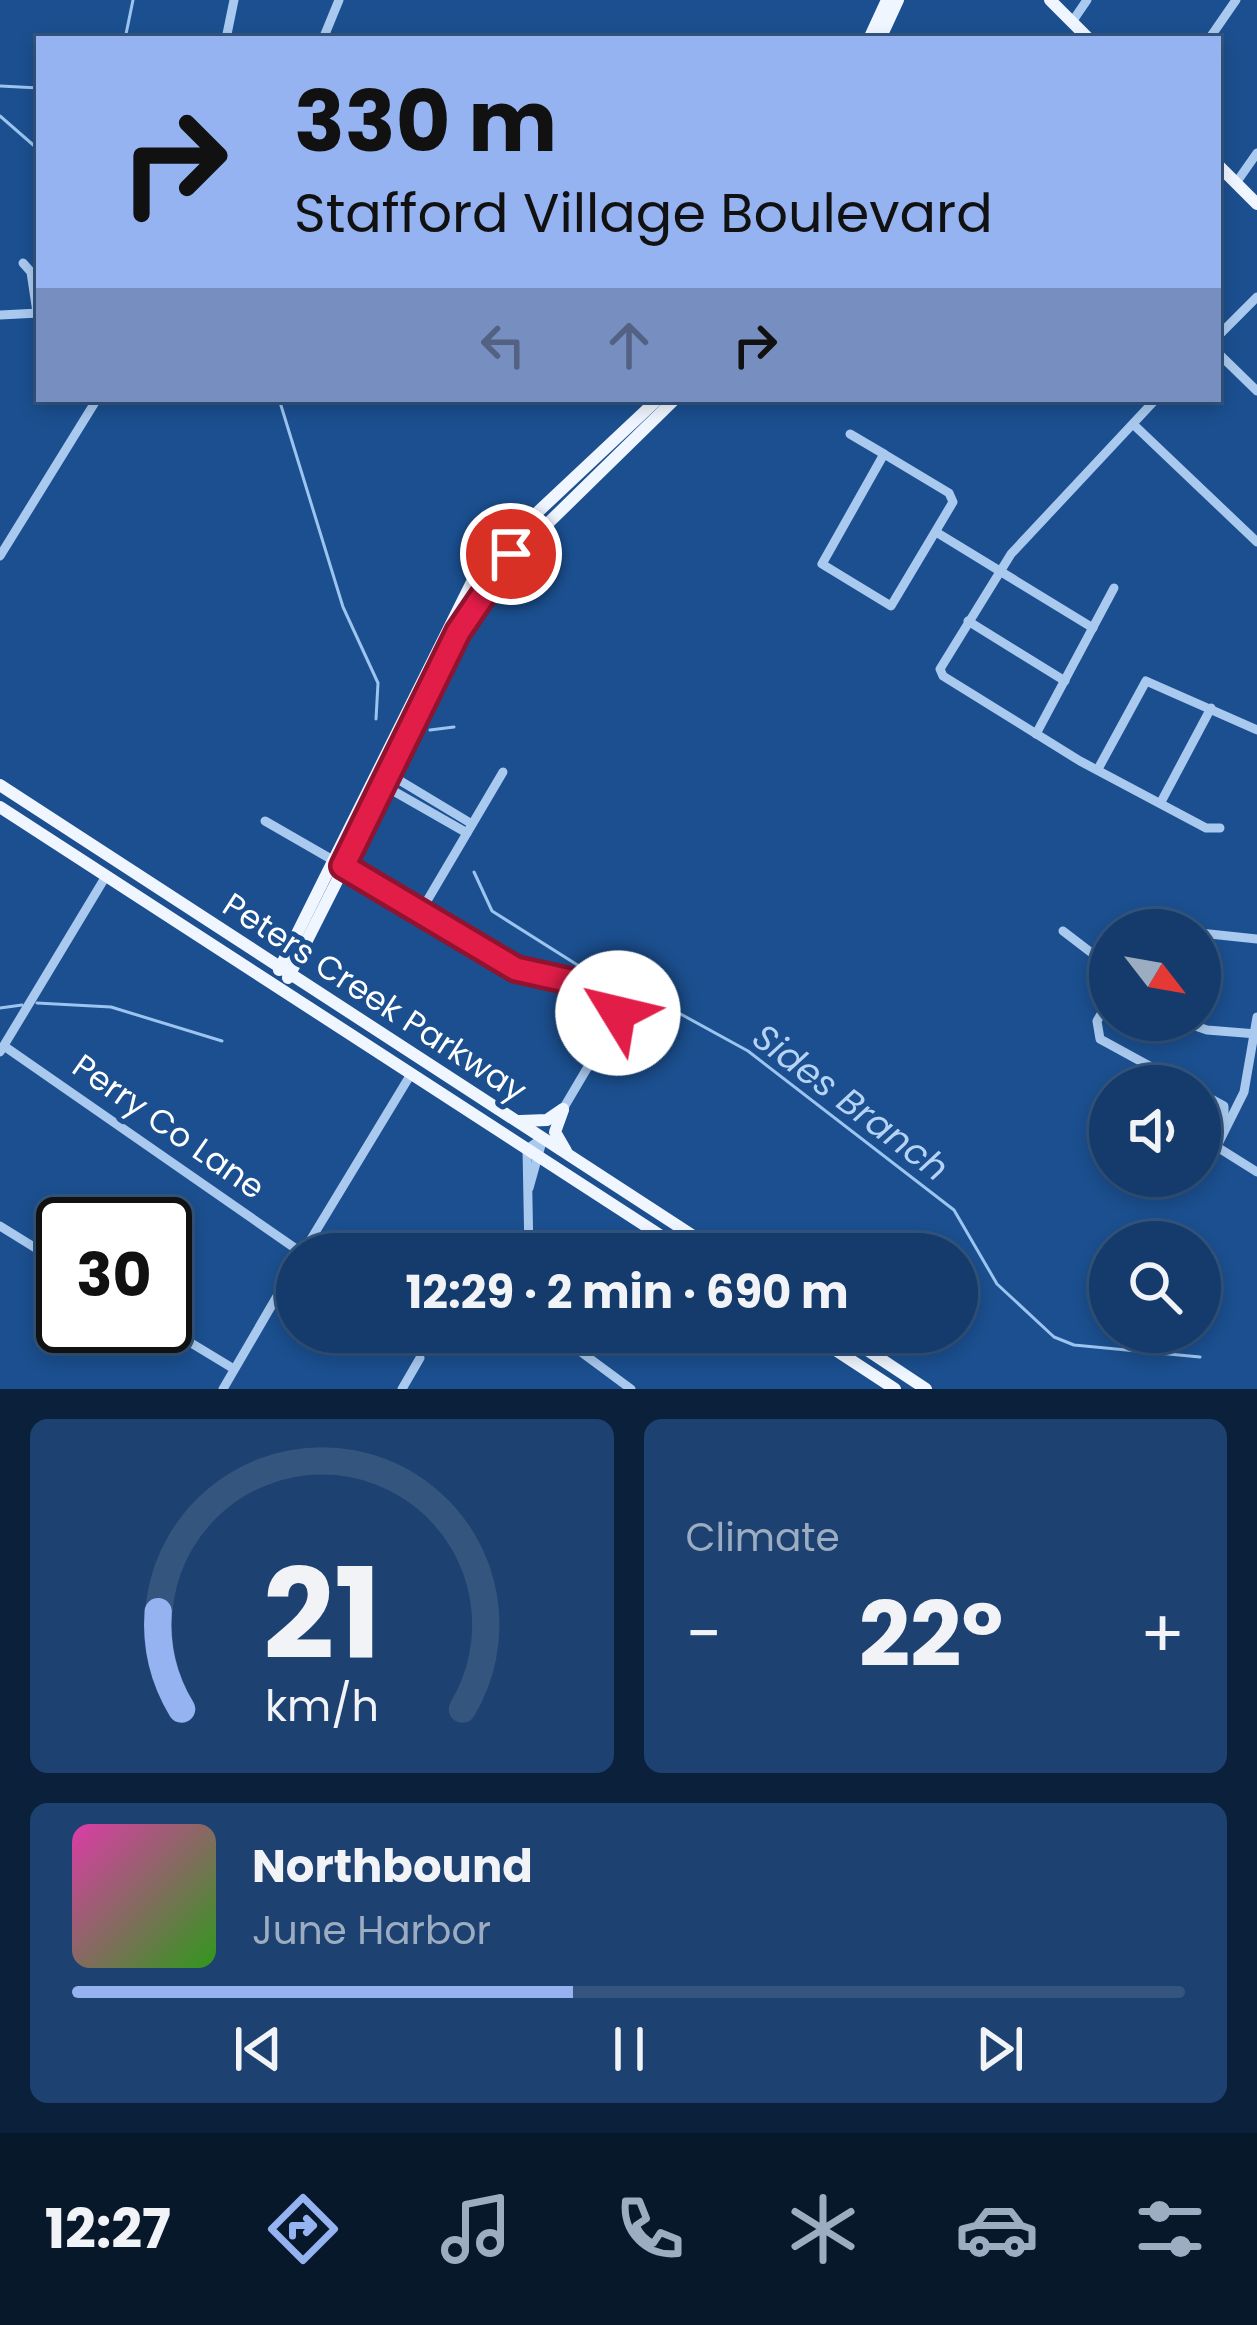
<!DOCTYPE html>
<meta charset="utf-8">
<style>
:root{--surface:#143b6b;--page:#1d4271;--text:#f1f3f6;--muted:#9dadc1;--line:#33557e;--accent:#95b2f1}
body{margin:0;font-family:Poppins,sans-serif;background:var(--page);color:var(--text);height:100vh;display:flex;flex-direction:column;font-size:45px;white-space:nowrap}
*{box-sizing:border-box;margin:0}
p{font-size:39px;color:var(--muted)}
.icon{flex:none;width:66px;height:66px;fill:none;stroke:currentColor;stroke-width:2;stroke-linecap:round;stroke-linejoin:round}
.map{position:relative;height:1389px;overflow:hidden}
.drawer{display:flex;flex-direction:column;gap:30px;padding:30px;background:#0b203b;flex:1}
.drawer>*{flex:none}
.hud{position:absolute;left:36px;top:36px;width:1185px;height:366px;border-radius:0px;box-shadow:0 6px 18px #0003,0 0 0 3px var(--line);background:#95b2f1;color:#111;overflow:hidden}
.needle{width:78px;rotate:121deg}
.controls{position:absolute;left:1089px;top:909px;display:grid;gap:24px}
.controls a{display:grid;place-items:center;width:132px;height:132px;border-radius:50%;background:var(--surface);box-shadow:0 6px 18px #0003,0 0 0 3px var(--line);font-size:60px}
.speed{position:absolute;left:36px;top:1197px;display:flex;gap:24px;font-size:60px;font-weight:700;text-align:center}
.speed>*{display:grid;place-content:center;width:156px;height:156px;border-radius:50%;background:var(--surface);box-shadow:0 6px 18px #0003,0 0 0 3px var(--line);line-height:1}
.speed .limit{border:6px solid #111;border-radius:18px;background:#fff;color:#111}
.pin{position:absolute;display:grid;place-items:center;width:102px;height:102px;color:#fff;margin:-51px;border:6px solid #fff;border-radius:50%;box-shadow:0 3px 12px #0007}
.me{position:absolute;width:132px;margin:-66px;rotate:306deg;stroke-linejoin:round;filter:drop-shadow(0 0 9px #0008)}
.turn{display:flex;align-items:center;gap:42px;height:252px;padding:0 60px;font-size:54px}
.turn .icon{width:156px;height:156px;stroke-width:2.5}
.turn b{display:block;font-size:84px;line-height:102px}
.lanes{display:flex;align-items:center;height:114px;padding:0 60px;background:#0003;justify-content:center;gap:60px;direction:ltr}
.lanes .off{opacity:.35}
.big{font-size:90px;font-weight:700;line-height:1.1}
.drawer .widget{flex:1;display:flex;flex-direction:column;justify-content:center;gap:18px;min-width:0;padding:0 42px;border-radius:18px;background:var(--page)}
.drawer .dial{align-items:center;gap:0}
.dial svg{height:312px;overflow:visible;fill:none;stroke:var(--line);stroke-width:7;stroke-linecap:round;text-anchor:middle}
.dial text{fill:var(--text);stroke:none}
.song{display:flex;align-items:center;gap:36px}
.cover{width:144px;height:144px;border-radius:18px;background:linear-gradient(135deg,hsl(320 70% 55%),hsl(110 70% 35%))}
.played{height:12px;border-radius:6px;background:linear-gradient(90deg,var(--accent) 45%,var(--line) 45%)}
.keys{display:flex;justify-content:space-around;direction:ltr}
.heat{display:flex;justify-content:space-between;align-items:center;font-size:66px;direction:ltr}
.drawer .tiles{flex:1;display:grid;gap:30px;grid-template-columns:1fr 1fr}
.widget:last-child{grid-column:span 2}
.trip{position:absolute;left:276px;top:1233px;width:702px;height:120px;border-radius:60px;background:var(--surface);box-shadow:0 6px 18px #0003,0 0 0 3px var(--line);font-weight:700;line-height:120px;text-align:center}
.menu{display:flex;height:192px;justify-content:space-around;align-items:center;background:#08182b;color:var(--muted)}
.menu .icon{width:84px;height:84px}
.menu .current{color:var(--accent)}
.menu b{font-size:54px;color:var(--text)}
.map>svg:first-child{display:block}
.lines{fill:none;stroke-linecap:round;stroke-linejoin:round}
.stream{stroke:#9cc4f0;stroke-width:3}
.minor{stroke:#a9c9ee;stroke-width:9}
.major{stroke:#f0f6ff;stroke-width:12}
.route-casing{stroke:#92132f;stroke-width:30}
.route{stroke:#e11d48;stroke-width:21}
.labels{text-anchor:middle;stroke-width:10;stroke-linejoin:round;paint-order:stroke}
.street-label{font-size:33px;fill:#fff;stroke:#1b4f8f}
.water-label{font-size:36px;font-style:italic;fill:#b5d3f5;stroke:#1b4f8f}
</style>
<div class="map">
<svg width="1257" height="1389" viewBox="0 0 1257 1389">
<rect width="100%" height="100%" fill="#1b4f8f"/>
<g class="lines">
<g class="stream">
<path d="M125 39 133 0"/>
<path d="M0 86 39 88"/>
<path d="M0 116 39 150"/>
<path d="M279 399 343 607 378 683 376 719"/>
<path d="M430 730 454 727"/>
<path d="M474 872 492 911 587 971 621 980"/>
<path d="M635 989 748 1051 954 1210 997 1284 1054 1337 1074 1345 1200 1357"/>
<path d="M37 1003 111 1007 222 1041"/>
<path d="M0 1008 22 1005"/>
</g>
<g class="minor">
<path d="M1072 22 1087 0"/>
<path d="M226 39 234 0"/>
<path d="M323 39 339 0"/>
<path d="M1209 39 1236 0"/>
<path d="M1236 183 1257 153"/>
<path d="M23 263 31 272 37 312"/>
<path d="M0 315 39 313"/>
<path d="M1218 336 1257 297"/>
<path d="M1218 353 1257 391"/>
<path d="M1156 399 1011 554 940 669 943 676 1080 761 1206 828H1220"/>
<path d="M1133 424 1257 542"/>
<path d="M850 434 884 454"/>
<path d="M884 454 949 493 953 502 891 606 822 564Z"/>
<path d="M936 532 1093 628"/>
<path d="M0 556 97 399"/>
<path d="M968 621 1065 681"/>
<path d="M1036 734 1114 588"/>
<path d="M1098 769 1146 681 1257 730"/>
<path d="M389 774 472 824"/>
<path d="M383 785 467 833"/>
<path d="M1161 802 1211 708"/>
<path d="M265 821 331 859"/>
<path d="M343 866 516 969 597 987 617 998 615 1021 563 1109"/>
<path d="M421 911 503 772"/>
<path d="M1163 915 1192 930"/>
<path d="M1063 931 1110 967"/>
<path d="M1200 933 1257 939"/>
<path d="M1110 999 1097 1021 1100 1039 1186 1086"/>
<path d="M1178 1020 1207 1030 1257 1034"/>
<path d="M4 1046 302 1253"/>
<path d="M0 1052 106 876"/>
<path d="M1200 1093 1224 1106V1125"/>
<path d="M1214 1145 1257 1172"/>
<path d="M1216 1148 1244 1092 1257 1017"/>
<path d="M529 1188 543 1138"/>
<path d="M0 1226 63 1265"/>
<path d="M302 1254 411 1074"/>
<path d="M529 1254 527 1149 543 1138"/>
<path d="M163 1326 234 1369"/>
<path d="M554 1332 631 1389"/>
<path d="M223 1389 297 1262"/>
<path d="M402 1389 420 1358"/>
</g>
<g class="major">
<path d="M1050 0 1089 39"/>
<path d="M869 39 887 0"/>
<path d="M880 39 898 0"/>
<path d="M1218 165 1257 204"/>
<path d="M0 785 721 1254"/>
<path d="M0 807 689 1254"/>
<path d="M279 970 472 582 508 540 658 399"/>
<path d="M288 978 488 582 675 399"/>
<path d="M563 1110 555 1132 566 1151"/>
<path d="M520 1121 547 1120 563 1109"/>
<path d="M808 1332 895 1389"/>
<path d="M840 1332 926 1389"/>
</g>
</g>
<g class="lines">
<defs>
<path id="route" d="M511 554 458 632 343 866 516 969 597 987 616 998 618 1013"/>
</defs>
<use href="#route" class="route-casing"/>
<use href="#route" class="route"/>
</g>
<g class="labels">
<g class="street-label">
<text transform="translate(375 997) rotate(33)" y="12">Peters Creek Parkway</text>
<text transform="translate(169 1126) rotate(35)" y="12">Perry Co Lane</text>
</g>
<g class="water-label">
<text transform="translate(851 1102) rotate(37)" y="13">Sides Branch</text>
</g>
</g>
</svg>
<div class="controls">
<a><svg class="needle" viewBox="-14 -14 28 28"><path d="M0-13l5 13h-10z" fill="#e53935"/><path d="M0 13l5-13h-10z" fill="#9dadc1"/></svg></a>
<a><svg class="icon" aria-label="sound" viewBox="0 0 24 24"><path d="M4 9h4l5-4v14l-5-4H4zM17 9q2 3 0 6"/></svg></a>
<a><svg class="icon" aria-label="search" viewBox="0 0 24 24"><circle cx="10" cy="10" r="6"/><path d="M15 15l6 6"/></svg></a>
</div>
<div class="speed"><div class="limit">30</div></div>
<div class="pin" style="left:511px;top:554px;background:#d93025"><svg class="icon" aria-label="arrive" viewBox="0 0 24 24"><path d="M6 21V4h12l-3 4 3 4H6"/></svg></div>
<svg class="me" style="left:618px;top:1013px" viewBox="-20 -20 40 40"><circle r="19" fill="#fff"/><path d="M0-13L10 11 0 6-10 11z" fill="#e11d48"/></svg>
<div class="trip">12:29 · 2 min · 690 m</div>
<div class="hud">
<div class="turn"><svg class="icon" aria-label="right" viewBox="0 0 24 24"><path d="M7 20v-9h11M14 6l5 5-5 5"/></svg><div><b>330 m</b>Stafford Village Boulevard</div></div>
<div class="lanes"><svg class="icon off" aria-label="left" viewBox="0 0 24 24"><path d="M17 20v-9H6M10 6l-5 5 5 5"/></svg><svg class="icon off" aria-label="ahead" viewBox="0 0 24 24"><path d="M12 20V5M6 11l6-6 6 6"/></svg><svg class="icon" aria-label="right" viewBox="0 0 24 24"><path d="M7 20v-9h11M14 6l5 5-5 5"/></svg></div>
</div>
</div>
<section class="drawer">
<div class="tiles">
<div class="widget dial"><svg viewBox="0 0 100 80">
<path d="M14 69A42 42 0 1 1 86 69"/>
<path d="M14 69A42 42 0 0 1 8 44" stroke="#95b2f1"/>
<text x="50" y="56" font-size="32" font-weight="700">21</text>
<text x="50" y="72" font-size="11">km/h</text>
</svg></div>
<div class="widget"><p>Climate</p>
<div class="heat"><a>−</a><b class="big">22°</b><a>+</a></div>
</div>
<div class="widget">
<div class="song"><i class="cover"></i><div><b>Northbound</b><p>June Harbor</p></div></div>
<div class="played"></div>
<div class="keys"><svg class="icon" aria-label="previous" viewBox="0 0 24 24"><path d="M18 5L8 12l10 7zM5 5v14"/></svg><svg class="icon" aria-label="pause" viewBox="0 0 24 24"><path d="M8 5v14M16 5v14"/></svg><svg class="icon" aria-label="next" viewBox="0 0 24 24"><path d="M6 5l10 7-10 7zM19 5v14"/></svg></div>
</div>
</div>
</section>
<nav class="menu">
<b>12:27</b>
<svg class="icon current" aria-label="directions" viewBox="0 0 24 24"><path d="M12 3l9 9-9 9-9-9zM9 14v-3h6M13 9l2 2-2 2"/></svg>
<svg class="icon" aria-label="music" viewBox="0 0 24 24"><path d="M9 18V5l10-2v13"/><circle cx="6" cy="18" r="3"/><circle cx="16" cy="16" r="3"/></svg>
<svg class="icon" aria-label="phone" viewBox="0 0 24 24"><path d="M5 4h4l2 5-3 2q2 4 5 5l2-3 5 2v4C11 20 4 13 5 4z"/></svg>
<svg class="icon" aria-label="climate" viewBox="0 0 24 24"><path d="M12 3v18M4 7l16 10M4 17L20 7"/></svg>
<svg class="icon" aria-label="car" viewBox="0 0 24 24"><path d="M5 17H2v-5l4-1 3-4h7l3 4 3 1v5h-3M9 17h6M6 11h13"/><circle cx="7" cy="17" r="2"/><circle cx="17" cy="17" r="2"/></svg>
<svg class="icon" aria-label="filters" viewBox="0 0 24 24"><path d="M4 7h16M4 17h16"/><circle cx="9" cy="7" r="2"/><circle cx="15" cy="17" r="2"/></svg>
</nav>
